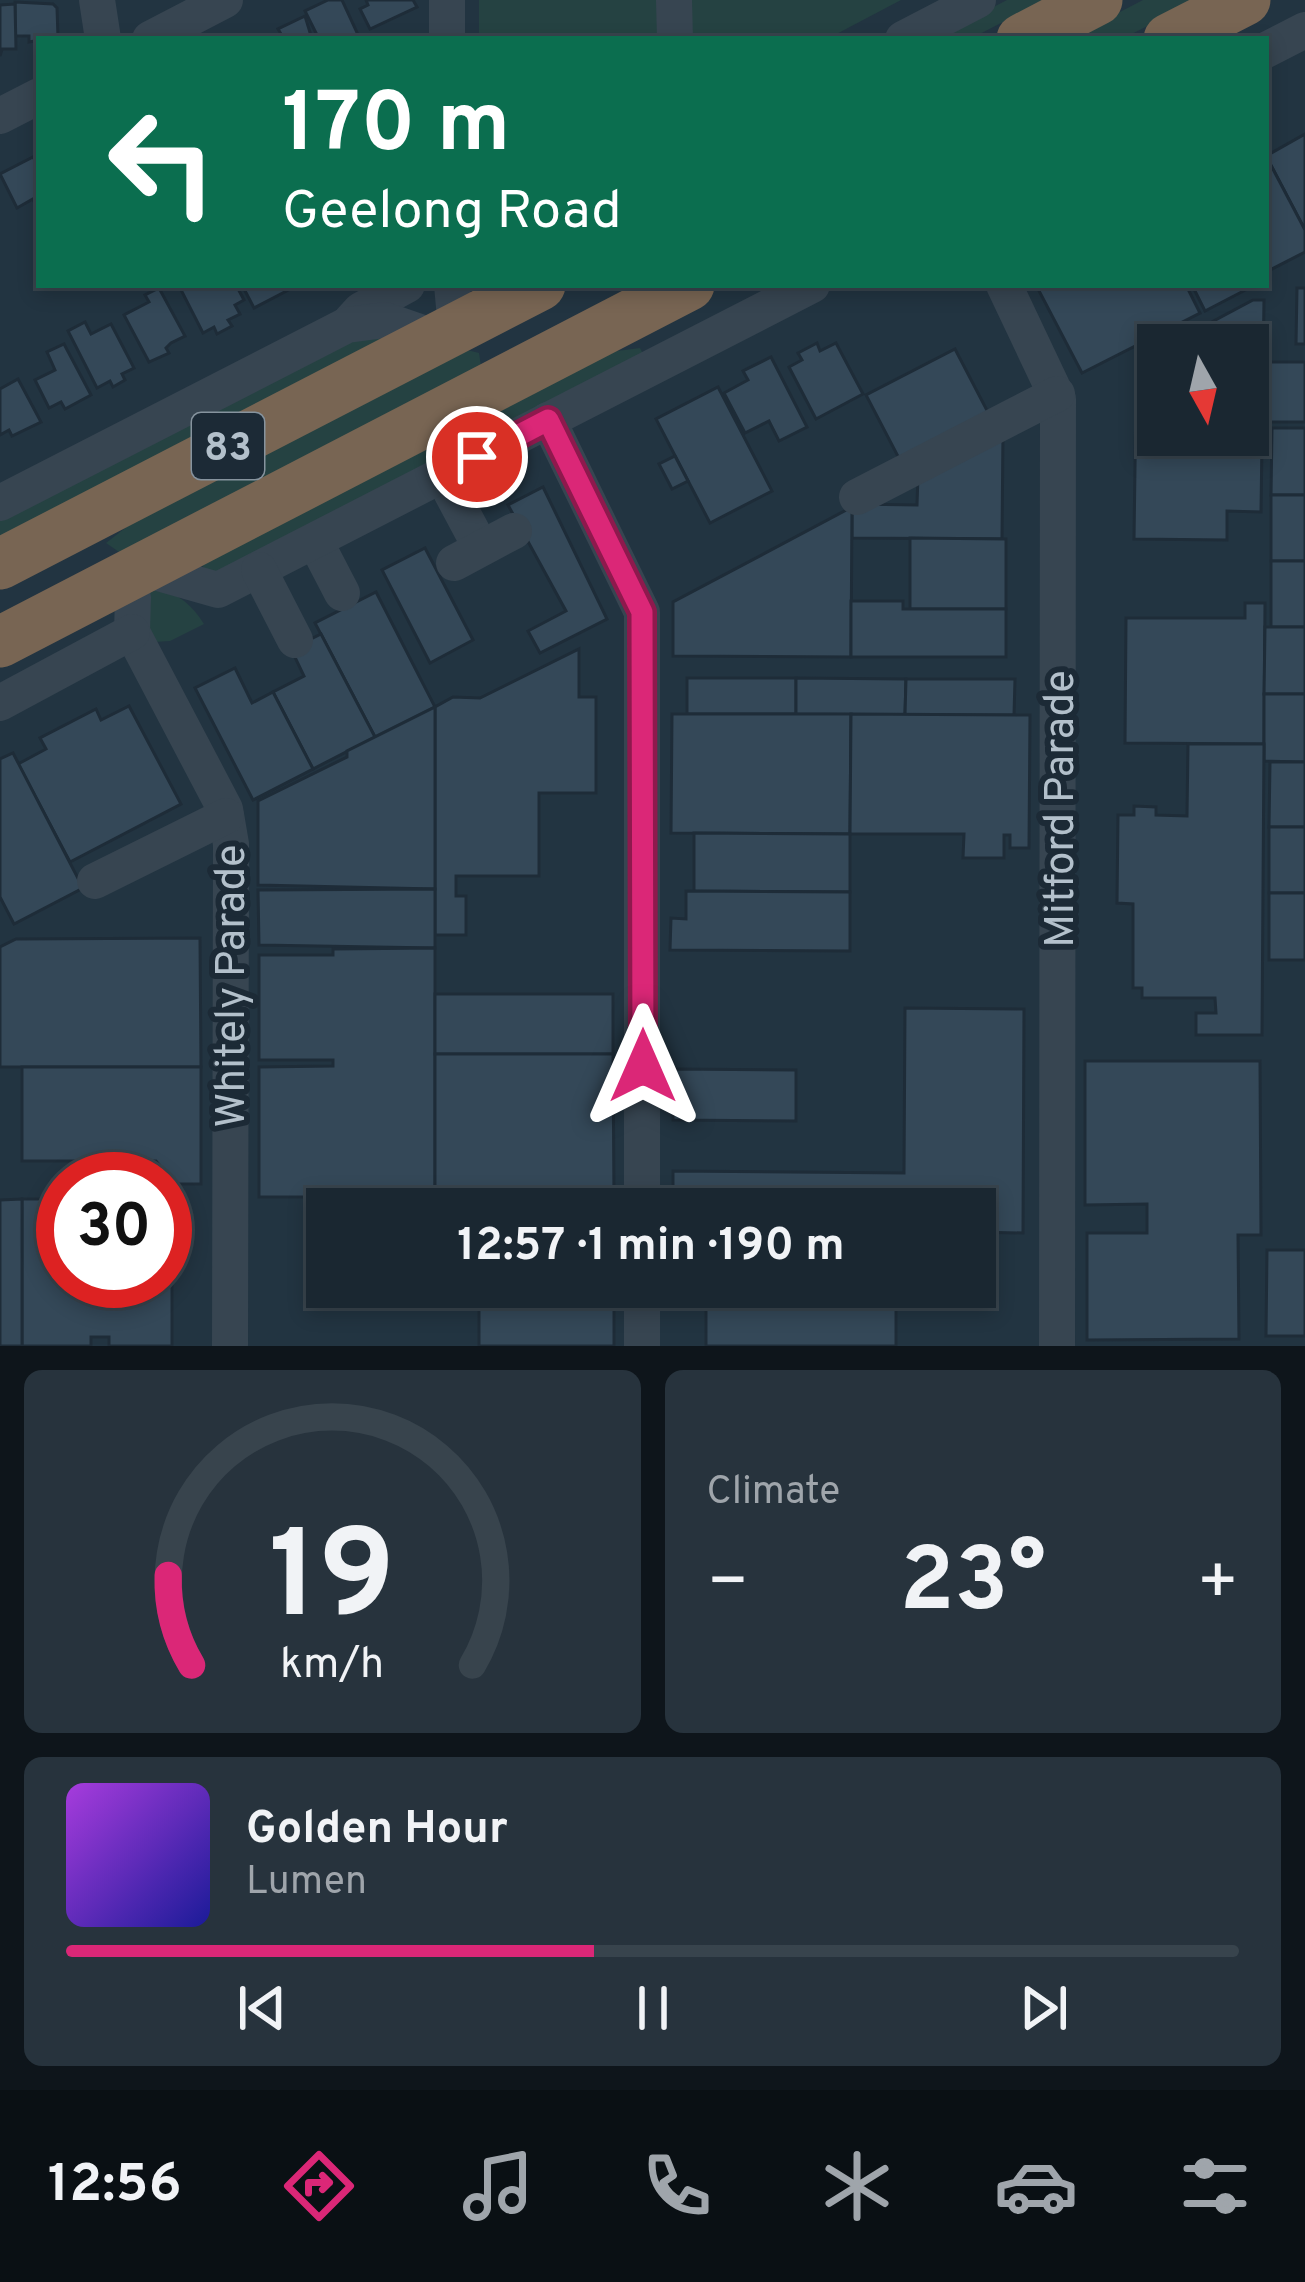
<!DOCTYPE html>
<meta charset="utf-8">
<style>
:root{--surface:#1a2731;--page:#27333d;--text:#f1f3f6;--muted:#9fa5ab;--line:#38444d;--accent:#db2777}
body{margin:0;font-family:Overpass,sans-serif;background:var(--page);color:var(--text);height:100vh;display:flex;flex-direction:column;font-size:45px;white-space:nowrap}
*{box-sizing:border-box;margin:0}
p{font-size:39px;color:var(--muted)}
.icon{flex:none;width:66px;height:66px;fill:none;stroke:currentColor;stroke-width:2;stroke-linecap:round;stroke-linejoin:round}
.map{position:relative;height:1346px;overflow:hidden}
.details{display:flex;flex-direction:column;gap:24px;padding:24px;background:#0e151b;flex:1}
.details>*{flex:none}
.hud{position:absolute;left:36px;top:36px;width:1233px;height:252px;border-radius:0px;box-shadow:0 6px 18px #0003,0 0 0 3px var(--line);background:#0b6e4f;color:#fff;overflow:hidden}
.needle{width:78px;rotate:172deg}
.controls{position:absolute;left:1137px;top:324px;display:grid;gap:24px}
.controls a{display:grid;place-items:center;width:132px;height:132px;border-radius:0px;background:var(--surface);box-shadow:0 6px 18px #0003,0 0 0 3px var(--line);font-size:60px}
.speed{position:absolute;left:36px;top:1152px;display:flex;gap:24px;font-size:60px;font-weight:700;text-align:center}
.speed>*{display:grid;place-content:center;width:156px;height:156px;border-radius:50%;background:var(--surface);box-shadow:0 6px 18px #0003,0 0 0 3px var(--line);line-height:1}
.speed .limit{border:18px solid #d22;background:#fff;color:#111}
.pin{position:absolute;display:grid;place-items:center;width:102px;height:102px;color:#fff;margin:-51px;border:6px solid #fff;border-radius:50%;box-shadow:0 3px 12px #0007}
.me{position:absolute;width:132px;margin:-66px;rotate:0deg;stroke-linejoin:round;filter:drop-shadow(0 0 9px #0008)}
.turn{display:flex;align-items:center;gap:42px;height:252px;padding:0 48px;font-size:54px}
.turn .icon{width:156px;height:156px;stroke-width:2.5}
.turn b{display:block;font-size:84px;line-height:102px}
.big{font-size:90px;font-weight:700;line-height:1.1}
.details .card{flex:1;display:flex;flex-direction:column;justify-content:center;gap:18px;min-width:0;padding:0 42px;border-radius:18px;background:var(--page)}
.details .dial{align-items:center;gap:0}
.dial svg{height:312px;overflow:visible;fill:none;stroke:var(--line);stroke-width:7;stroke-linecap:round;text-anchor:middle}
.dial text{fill:var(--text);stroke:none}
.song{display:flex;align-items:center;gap:36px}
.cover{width:144px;height:144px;border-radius:18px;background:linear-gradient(135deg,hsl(280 70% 55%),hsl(240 70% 35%))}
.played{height:12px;border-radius:6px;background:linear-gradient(90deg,var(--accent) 45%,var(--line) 45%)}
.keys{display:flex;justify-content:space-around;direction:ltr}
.heat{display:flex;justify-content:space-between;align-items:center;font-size:66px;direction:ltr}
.details .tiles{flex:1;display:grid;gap:24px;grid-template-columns:1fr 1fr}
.card:last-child{grid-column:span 2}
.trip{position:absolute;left:306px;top:1188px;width:690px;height:120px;border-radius:0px;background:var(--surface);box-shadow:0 6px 18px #0003,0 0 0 3px var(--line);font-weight:700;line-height:120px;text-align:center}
.menu{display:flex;height:192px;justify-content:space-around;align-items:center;background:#0a1014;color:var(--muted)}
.menu .icon{width:84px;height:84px}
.menu .selected{color:var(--accent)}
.menu b{font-size:54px;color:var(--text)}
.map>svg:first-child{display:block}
.green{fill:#254242}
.building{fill:#344858;stroke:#1e2c38;stroke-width:3}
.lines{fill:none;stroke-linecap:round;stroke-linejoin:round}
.minor{stroke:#374551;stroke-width:36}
.highway{stroke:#786553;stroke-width:51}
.route-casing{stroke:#8e194d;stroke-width:30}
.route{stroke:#db2777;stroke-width:21}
.labels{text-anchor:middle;stroke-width:12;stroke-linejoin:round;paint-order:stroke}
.shield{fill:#1c2a36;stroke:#86939e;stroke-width:3}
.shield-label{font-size:39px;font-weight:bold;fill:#b3c0cb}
.street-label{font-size:42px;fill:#b3c0cb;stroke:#1c2a36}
</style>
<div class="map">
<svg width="1305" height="1346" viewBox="0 0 1305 1346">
<rect width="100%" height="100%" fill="#223441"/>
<g class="green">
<path d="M479 0H901L827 39H479Z"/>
<path d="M1007 0H1046L970 39H932Z"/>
<path d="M1143 0H1198L1122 39H1068Z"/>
<path d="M395 332 0 539V519L351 338Z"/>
<path d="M640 348 645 358 218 571 206 573 201 562 609 352Z"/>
<path d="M467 350 479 353 481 366 122 554 106 543 138 518Z"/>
<path d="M158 589C179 594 192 605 204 624L170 641 154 642 141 605 148 594Z"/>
</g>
<g class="building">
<path d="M328 0H342L360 39H319L305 11Z"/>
<path d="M366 0H413L417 7 370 29 360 9 368 5Z"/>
<path d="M15 2 53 4 57 8 58 37 29 42V36H15Z"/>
<path d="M15 4 16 49H2L0 56V5Z"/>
<path d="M305 16 312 39H269L281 34 278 29Z"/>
<path d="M1305 134V230L1266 156Z"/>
<path d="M1266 156 1305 230V252L1266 272Z"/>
<path d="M33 157 39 167 38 211 33 199 17 208 0 174Z"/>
<path d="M224 285H236L244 300 235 305 240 314 228 320 232 326 217 334 214 327 203 333 179 286Z"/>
<path d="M242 285H298L254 308Z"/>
<path d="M1040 285H1186L1200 313 1082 373 1037 287Z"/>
<path d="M1192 285H1255L1205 311Z"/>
<path d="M159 288 185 336 171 343 166 348 169 353 149 362 124 315 149 302 145 295Z"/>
<path d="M1297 288H1305V344H1296Z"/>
<path d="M1253 300H1264L1261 512 1227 511V540L1134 539 1136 396H1158V435H1248V345H1180V339Z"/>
<path d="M85 322 91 334 111 324 134 368 122 374 125 380 113 387 110 381 97 388 68 331Z"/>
<path d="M817 343 820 351 836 343 863 394 816 419 789 367 802 360 798 353Z"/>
<path d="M64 344 91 395 65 409 61 402 49 408 35 380 55 370 47 352Z"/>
<path d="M955 349 992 420 903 466 866 395Z"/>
<path d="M771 357 807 427 779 441 769 421 745 433 724 393 748 380 743 371Z"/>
<path d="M1267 362H1305V422H1266Z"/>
<path d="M18 379 41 422 12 436 9 430 0 435V389Z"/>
<path d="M718 387 772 491 710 523 656 419Z"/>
<path d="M1272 428H1305V495H1271Z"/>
<path d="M1003 431 1002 539 852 538V504L917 505 918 475Z"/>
<path d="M675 456 688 481 672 489 659 464Z"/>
<path d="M543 487 607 619 540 653 528 631 566 611 508 505Z"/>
<rect x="1271" y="495" width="34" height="66"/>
<path d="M852 507 851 657 673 656V602Z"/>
<path d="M910 538 1006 539V609H910Z"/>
<path d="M425 548 473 640 430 663 382 570Z"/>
<rect x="1271" y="561" width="34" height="66"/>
<path d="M376 592 435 707 375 737 315 623Z"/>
<path d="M851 601H903V609H1006V657H851Z"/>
<path d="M1245 603H1265L1264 744 1125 743 1126 618H1245Z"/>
<path d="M1265 627H1305V694H1264Z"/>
<path d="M321 634 375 737 313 769 273 692 304 676 291 649Z"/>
<path d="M579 649V697H596V793H539V876H456V896H466V935H435V707L453 697 480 698Z"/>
<path d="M235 668 252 703 273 692 313 769 253 800 195 688Z"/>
<rect x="687" y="678" width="109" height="36"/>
<path d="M796 678 906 679 905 715 796 714Z"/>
<path d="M906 679H1015L1014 715H905Z"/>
<path d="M1264 694H1305V762L1264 761Z"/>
<path d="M129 706 181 804 70 862 18 764 46 749 40 738 96 709 101 720Z"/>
<path d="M435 707V889L258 885V801L347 757V751Z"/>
<path d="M672 714H851L850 834 671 833Z"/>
<path d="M851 714 1030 715 1029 848H1010V835H1004V858H963L964 834H850Z"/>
<path d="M1188 744H1264L1262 1035H1196V1013H1216L1215 998H1142V988H1133V904L1117 903 1118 815H1134V806L1156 807V815L1187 816Z"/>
<path d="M13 753 83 888 14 924 0 897V759Z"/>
<path d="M1270 762H1305V827H1269Z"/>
<rect x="1269" y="827" width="36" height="66"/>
<path d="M694 833 850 834V892L694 891Z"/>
<path d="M435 889V948L259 945 258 890Z"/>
<path d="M686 891 850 892V951L670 950 671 918 686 919Z"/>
<rect x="1269" y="893" width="36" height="67"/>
<path d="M200 938 201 1067H0V947L16 939Z"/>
<path d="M435 948V1197H259V1067L333 1066V1060H259V955H333V949Z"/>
<rect x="435" y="994" width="178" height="60"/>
<path d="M905 1008 1024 1009 1023 1233 975 1232V1209H673V1171L904 1173Z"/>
<path d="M435 1054H613L614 1197H435Z"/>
<path d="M1085 1061H1260L1261 1235H1238L1239 1339 1087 1340V1233H1147V1204L1085 1205Z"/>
<path d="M22 1067H201V1184H175L156 1161H22Z"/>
<path d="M673 1069 796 1070V1121L673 1120Z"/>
<path d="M478 1197H614V1209H479Z"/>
<path d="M22 1199H63V1281H165V1199H172V1346H109V1337H91V1346H22Z"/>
<path d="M22 1199V1346H0V1200Z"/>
<path d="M1267 1250H1305V1336H1266Z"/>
<rect x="479" y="1287" width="135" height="59"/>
<path d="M673 1287H896V1346H706V1295H673Z"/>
</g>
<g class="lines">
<g class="minor">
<path d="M97 0 103 39"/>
<path d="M447 0V39"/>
<path d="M674 0 675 39"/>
<path d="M150 39 225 0"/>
<path d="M903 39 978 0"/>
<path d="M1266 50 1305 30"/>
<path d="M0 116 39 96"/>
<path d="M452 285 456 328"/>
<path d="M1004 285 1058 399 1057 1346"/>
<path d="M350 322 361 310 407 285"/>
<path d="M548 420 642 612V1209"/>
<path d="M442 475 481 548"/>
<path d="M857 497 1057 394"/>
<path d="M0 503 347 325 385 320 437 338"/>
<path d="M315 541 342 593"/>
<path d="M454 563 514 531"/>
<path d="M144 569 218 590 812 285"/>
<path d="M259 570 295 640"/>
<path d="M123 579 133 597 132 632 225 809 231 844 230 1346"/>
<path d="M0 703 132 632"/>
<path d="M95 881 226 816"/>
<path d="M642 1346V1287"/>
</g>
<g class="highway">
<path d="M1022 39 1097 0"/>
<path d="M1169 39 1245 0"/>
<path d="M0 564 540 285"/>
<path d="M0 642 689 285"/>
</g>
</g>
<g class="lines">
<defs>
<path id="route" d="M477 457 548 420 642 612 643 1066"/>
</defs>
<use href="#route" class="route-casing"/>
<use href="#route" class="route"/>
</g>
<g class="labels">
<rect class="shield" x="192" y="413" width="72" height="66" rx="9"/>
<g class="shield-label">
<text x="228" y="460">83</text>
</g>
<g class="street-label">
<text transform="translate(1058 809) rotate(-90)" y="15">Mitford Parade</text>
<text transform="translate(229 986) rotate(-90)" y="15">Whitely Parade</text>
</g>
</g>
</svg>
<div class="controls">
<a><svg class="needle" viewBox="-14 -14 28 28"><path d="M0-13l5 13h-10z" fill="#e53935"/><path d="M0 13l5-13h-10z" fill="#9fa5ab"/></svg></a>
</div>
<div class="speed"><div class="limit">30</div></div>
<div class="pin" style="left:477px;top:457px;background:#d93025"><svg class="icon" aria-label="arrive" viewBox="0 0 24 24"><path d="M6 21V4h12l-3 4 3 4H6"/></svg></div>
<svg class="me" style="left:643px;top:1066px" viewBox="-20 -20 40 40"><path d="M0-17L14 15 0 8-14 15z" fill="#db2777" stroke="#fff" stroke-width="4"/></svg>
<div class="trip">12:57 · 1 min · 190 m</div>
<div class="hud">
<div class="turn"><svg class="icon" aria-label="left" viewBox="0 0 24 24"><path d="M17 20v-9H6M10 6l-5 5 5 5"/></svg><div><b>170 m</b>Geelong Road</div></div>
</div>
</div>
<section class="details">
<div class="tiles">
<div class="card dial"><svg viewBox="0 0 100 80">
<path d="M14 69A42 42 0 1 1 86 69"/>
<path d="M14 69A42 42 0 0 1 8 46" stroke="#db2777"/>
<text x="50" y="56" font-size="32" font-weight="700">19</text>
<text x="50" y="72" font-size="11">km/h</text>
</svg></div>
<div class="card"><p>Climate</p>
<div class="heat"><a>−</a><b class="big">23°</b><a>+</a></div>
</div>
<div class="card">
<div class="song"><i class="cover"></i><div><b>Golden Hour</b><p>Lumen</p></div></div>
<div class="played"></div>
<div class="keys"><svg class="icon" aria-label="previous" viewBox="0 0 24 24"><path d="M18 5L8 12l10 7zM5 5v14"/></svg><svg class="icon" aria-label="pause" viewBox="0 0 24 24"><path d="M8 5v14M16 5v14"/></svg><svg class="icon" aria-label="next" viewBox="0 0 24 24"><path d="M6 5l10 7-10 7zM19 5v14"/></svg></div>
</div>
</div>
</section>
<nav class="menu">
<b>12:56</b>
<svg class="icon selected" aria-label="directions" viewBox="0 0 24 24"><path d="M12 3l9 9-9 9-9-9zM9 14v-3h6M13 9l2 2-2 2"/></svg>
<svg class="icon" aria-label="music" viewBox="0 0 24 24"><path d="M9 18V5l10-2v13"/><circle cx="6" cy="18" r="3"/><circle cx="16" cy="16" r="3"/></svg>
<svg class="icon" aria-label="phone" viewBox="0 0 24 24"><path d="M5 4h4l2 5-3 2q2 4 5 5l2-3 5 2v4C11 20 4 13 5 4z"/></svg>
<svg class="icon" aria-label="climate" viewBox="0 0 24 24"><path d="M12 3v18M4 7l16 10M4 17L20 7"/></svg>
<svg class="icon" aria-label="car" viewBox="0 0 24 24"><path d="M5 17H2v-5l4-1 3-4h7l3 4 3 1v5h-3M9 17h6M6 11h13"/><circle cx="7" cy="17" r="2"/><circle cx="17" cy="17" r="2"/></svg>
<svg class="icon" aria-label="filters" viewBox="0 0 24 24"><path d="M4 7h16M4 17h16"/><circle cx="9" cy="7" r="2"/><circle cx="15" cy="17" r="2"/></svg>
</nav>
